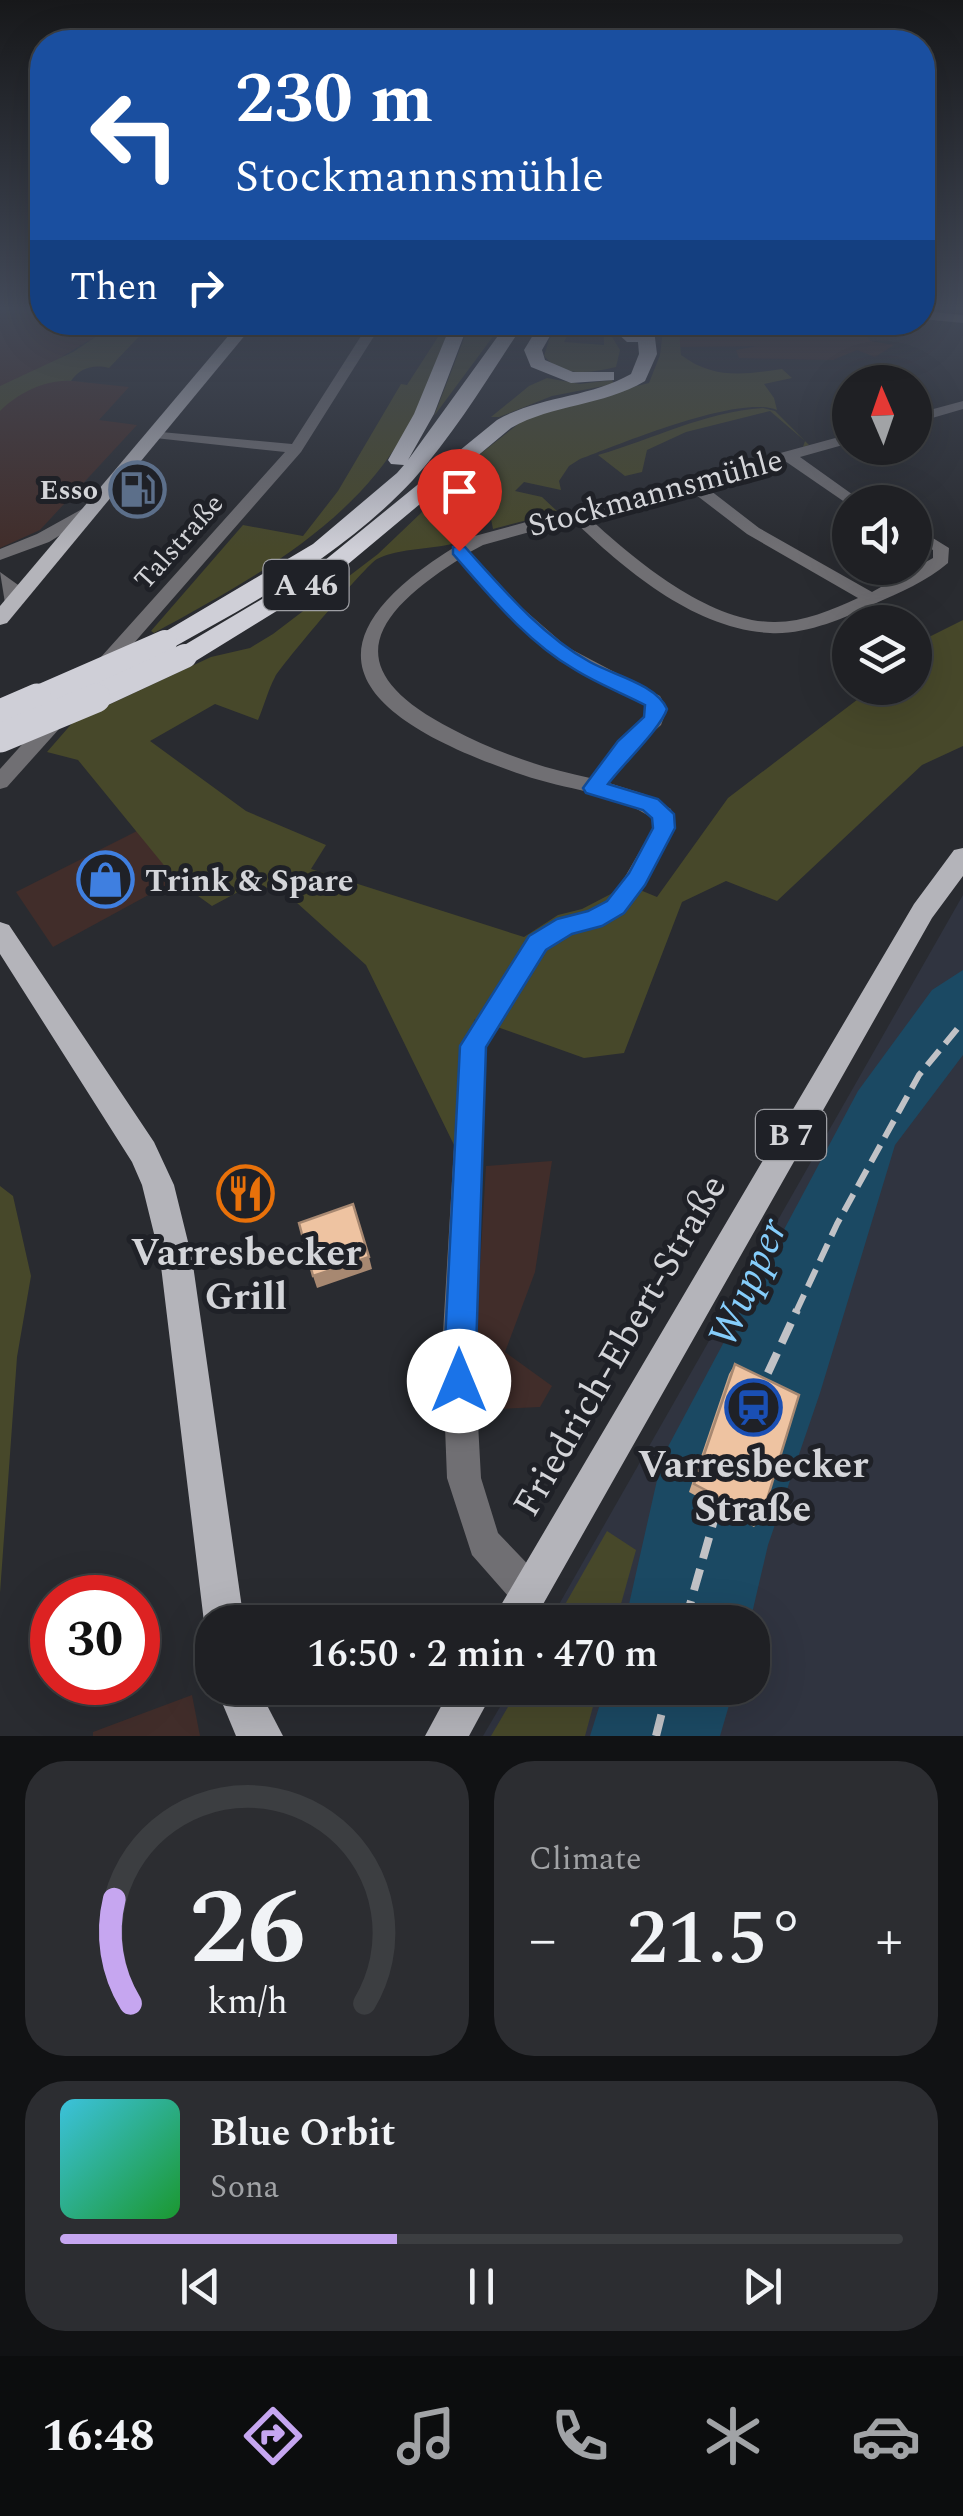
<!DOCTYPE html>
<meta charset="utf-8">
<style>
:root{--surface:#1f2024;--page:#2c2d31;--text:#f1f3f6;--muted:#a1a3a6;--line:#3c3e41;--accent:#c6a6f0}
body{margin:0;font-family:Spectral,serif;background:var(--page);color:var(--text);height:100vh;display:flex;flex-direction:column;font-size:38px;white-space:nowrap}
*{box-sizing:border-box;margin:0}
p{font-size:32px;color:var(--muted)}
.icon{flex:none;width:55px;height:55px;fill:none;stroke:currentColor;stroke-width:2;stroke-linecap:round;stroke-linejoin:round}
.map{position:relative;height:1736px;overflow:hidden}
.details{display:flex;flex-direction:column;gap:25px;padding:25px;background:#111214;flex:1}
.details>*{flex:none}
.banner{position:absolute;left:30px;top:30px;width:905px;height:305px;border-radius:40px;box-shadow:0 10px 40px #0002,0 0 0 2px var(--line);background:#1a4fa0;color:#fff;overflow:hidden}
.needle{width:65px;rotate:358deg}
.tools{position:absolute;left:832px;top:365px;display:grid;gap:20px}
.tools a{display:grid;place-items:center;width:100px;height:100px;border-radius:50%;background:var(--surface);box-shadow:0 10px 40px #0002,0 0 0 2px var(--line);font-size:50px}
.speed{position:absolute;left:30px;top:1575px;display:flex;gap:20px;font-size:50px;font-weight:700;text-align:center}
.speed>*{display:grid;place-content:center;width:130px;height:130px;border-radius:50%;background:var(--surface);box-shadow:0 10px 40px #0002,0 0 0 2px var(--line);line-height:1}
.speed .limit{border:15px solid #d22;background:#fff;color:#111}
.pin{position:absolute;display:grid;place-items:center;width:85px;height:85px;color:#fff;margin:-102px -42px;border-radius:50% 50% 50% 0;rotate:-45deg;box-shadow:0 0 10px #0007}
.pin .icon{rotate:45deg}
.me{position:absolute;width:110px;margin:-55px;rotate:0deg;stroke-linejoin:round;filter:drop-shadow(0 0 8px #0008)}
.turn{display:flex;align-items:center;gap:35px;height:210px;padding:0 40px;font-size:45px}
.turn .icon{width:130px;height:130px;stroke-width:2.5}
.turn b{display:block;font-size:70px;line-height:85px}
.then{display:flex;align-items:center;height:95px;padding:0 40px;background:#0003;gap:20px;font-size:38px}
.big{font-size:75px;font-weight:600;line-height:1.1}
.details .card{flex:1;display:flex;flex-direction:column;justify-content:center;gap:15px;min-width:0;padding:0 35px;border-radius:40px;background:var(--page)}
.details .dial{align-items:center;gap:0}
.dial svg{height:260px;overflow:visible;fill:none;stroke:var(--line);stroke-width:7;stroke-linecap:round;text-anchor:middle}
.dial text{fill:var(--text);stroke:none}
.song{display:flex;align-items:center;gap:30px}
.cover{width:120px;height:120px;border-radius:15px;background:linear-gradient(135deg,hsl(190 70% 55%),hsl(130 70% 35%))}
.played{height:10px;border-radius:5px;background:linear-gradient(90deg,var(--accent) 40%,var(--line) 40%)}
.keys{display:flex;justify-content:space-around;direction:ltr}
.heat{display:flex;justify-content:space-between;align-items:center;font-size:55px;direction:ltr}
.details .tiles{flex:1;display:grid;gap:25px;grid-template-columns:1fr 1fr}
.card:last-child{grid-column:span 2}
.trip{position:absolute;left:195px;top:1605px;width:575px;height:100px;border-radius:40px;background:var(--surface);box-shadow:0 10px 40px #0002,0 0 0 2px var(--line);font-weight:600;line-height:100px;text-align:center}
.menu{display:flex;height:160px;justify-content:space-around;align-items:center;background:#0c0d0e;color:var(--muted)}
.menu .icon{width:70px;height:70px}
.menu .selected{color:var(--accent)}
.menu b{font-size:45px;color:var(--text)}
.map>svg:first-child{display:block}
.commercial{fill:#412d2a}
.built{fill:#303440}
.green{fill:#47482a}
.water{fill:#1b4963}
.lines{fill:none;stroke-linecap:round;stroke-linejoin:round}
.minor{fill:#706f73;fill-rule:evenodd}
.major{fill:#b4b4ba;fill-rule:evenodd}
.highway{fill:#cfcfd7;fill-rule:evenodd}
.rail-far1{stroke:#c1c2c6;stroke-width:6;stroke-dasharray:19 9;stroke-linecap:butt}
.rail{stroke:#c1c2c6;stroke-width:8;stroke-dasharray:22 11;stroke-linecap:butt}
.highway-bridge-far1{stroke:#cfcfd7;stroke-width:24}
.highway-bridge{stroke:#cfcfd7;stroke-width:29}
.wall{fill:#cda88a}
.shaded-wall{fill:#a78871}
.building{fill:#eec3a1;stroke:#a78871;stroke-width:2.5}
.route{fill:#1a73e8;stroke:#114b97;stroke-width:2.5}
.labels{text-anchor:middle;stroke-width:10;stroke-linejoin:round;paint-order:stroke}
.far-poi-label{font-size:28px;font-weight:bold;fill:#d4d5d9;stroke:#1f2127;text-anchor:end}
.far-street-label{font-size:28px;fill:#d4d5d9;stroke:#1f2127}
.shield{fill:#1f2127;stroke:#9e9fa4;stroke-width:2.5}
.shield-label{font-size:30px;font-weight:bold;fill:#d4d5d9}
.street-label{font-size:32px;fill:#d4d5d9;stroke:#1f2127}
.poi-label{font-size:32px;font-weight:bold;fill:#d4d5d9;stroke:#1f2127;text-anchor:start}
.near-poi-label{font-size:38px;font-weight:bold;fill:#d4d5d9;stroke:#1f2127}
.near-street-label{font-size:38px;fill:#d4d5d9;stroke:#1f2127}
.near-water-label{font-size:42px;font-style:italic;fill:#85cdfb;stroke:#1f2127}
</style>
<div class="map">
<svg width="963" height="1736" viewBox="0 0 963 1736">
<rect width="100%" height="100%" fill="#292b30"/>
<g class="commercial">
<path d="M0 307H42V322L118 323 50 364 63 380 129 387 99 420 137 425 40 530 0 548Z"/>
<path d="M722 322H859L870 341 894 345 875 357 857 350 833 360 739 358 736 350 757 346 679 347 671 331Z"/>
<path d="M139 830 176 880 53 947 16 892Z"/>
<path d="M552 1161 535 1272 505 1352 552 1386 540 1407 478 1410 475 1349 486 1166Z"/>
<path d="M192 1695 200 1736H93V1732Z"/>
</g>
<path class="built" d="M963 895V1736H483L511 1688H752V1622H549Z"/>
<g class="green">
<path d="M118 322 152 323 109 368C93 364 80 368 71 381 46 379 17 394 0 411V386L73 352Z"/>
<path d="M574 322 564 342 604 345V324L620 350 616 367C589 373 564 378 544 356L549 340 562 323Z"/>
<path d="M447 323H451C437 361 424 400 403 435 349 528 245 583 154 633L151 631 243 525 303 536 338 491 401 384 407 385Z"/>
<path d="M470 323H503L434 416Z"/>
<path d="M677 323H765L679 331 681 355C713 379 743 375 782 369L792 378 764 384 774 398 777 410C739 394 620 444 580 459L569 466 559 481 561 490 524 482 515 491 542 497 558 512 493 529 491 519C465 557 414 541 377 559 367 564 282 664 275 677 268 690 264 706 258 720L215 704 150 741 246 811 326 845 311 869 524 937 558 915 582 909 628 885 657 897 728 798 866 693 862 688H915V644L963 620V746L922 765 777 901 726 881 682 902 624 1053 584 1058 475 1019 462 1052 456 1149 366 965 286 893 253 884 212 906 176 880 78 760 47 752 74 721 211 657 250 648 273 634 378 554 421 513 451 477 522 421 569 403 649 383 660 355 663 330Z"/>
<path d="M547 378 580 384 612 380 614 384 552 396 499 417H491L529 386Z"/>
<path d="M763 408 775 411 809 445 803 447 805 441 770 411 686 432 647 450 642 472 625 476 598 455C654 439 704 412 763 408Z"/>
<path d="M0 1186 13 1196 31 1276 17 1357 0 1593Z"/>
<path d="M607 1531 636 1550 616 1622H555Z"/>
<path d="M519 1688H598L585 1736H491Z"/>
</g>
<g class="water">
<path d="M963 970V1055L895 1145 820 1393 768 1545 750 1622H625L662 1458 858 1091 932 990Z"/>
<path d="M605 1688H734L720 1736H590Z"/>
</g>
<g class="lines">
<g class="minor">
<path d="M922 311 963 315V323L922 319Z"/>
<path d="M370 322H383L301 452 106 675H92V667L285 452 155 438 150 437V431L292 444Z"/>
<path d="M963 401V409L915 423V414Z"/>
<path d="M850 434V443L800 457 863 502 849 505 785 461 702 484 759 528 872 592 933 558V550L915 539V527L949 548 948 563C927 581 899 593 874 604 843 619 805 635 770 633 694 629 625 570 573 520L483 545 470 552 521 607 567 647 660 696 667 709 661 725 632 751 609 783 644 794 671 809 675 828 634 901 623 913 602 926 571 934 545 950 486 1048 474 1350 481 1478 498 1533 542 1579 547 1592 542 1605 529 1610 516 1605 472 1555 447 1478 442 1350 460 1046 529 936 557 919 588 911 607 901 618 889 653 828 652 818C614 792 566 790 523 775 358 719 284 646 471 537ZM687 488 747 534 858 598C832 610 804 622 775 622 710 623 633 559 587 516ZM458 560 508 615 554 655 645 705V717L618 741 590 778C542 768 495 752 452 729 341 672 365 619 458 560Z"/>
<path d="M93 503 101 508 99 511 49 542 0 560V549L37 534Z"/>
<path d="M0 572 21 587 20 607 14 608 5 603Z"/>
<path d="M61 707 71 714 68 719 7 787 0 789V769L54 709Z"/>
</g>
<g class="major">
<path d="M240 322H256L7 623 0 625V606Z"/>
<path d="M963 848V876L932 918 533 1622H491L914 904 954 850Z"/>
<path d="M0 922 9 925 154 1142 174 1185 192 1258 244 1622H212V1637L204 1622 160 1258 142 1185 132 1162 0 954Z"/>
<path d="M216 1688H258L283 1736H236Z"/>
<path d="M451 1688H495L469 1736H425Z"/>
</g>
<g class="highway">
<path d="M452 322H469L434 414 408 460 508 322H525C489 376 456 432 413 480 346 552 259 600 174 647H156L153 642 156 637 313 544 397 473 404 465 391 464 388 460 414 414Z"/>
<path d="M541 322H558L542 350 545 360 573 372H614V380L571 383 531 367 524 350Z"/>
<path d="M605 322H624L637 332 636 322H653L657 354 645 381C603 406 553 404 511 428L335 575 194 662H176L173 656 176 650 319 565 497 420C539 396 589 398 631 374L639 354 638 342H627Z"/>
</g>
<path class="rail-far1" d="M796 1312 837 1224 919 1075 963 1022"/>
<g class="rail">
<path d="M754 1403 797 1310"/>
<path d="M685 1622 726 1478"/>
<path d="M656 1736 668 1688"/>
</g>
<g class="highway-bridge-far1">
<path d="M32 700 165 642"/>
<path d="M90 700 185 656"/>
</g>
<g class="highway-bridge">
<path d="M0 714 37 698"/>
<path d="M0 738 96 698"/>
</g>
</g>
<path class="wall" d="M735 1364 761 1519 754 1527 689 1492 729 1374Z"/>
<path class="shaded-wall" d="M369 1257 372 1269 317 1288 313 1276Z"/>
<g class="building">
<path d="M353 1204 369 1257 313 1276 299 1223Z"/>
<path d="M735 1364 799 1395 761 1519 694 1484Z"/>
</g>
<linearGradient id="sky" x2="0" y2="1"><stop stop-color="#17181a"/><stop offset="0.56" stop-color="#434a59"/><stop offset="1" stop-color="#434a59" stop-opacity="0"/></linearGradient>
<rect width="963" height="550" fill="url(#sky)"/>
<path class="route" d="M453 547H465C502 588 541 635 590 662 613 675 656 684 667 709 661 728 623 764 608 784L658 799 674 814 675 828 645 885 624 913 602 926 572 934 546 950 486 1047 475 1381 470 1393 459 1397 448 1393 443 1381 460 1046 529 936 557 919 588 911 607 901 629 873 653 828 652 818 643 810 586 793 583 788 618 741 644 717 645 705C622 693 596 683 574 669 526 641 490 596 453 554Z"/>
<defs>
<symbol id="fuel-ring" viewBox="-11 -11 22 22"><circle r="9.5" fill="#1f2127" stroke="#5c6f8a" stroke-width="1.5"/><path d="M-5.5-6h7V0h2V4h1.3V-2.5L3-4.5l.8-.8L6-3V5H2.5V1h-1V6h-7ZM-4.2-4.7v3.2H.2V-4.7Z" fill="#5c6f8a"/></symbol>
<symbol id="shop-ring" viewBox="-11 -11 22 22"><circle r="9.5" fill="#1f2127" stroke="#3f7fe0" stroke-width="1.5"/><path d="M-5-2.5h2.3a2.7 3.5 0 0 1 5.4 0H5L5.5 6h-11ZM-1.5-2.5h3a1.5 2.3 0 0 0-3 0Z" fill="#3f7fe0"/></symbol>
<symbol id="restaurant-ring" viewBox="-11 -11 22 22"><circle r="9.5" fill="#1f2127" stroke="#e8710a" stroke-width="1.5"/><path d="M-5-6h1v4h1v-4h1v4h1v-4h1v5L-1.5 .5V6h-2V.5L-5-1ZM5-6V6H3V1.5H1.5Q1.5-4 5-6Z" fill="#e8710a"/></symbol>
<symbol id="station-ring" viewBox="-11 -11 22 22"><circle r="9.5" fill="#1f2127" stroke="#1a4fb4" stroke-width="1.5"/><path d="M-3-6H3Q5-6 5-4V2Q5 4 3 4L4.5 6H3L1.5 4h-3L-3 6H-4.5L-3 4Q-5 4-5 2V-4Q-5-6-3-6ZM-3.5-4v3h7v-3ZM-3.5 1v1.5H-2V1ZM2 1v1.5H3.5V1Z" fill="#1a4fb4"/></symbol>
</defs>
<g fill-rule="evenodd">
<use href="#fuel-ring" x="106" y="458" width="63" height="63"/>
<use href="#shop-ring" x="74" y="848" width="63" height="63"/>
<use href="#restaurant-ring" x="214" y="1162" width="63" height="63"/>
<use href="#station-ring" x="722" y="1376" width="63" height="63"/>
</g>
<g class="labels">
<g class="far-poi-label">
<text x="98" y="499">Esso</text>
</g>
<g class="far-street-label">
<text transform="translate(178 541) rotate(-48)" y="10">Talstraße</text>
</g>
<g class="shield">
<rect x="263.5" y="560" width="85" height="50" rx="8"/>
<rect x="756" y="1110" width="70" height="50" rx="8"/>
</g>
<g class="shield-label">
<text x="306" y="595">A 46</text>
<text x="791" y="1145">B 7</text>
</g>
<g class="street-label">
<text transform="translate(655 492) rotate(-15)" y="11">Stockmannsmühle</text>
</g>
<g class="poi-label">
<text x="145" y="891">Trink &amp; Spare</text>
</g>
<g class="near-poi-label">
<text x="246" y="1265">Varresbecker<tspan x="246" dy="44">Grill</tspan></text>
<text x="753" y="1477">Varresbecker<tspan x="753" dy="44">Straße</tspan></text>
</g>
<g class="near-street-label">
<text transform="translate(619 1345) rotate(-60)" y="13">Friedrich-Ebert-Straße</text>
</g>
<g class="near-water-label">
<text transform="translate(746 1282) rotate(-66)" y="15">Wupper</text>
</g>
</g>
</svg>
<div class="tools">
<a><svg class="needle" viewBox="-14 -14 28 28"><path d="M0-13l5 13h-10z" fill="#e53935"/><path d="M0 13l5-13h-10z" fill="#a1a3a6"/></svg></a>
<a><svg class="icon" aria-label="sound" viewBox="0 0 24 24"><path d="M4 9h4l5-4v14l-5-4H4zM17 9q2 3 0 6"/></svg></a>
<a><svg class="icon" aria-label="layers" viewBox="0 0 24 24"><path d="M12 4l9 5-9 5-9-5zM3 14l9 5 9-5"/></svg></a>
</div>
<div class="speed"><div class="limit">30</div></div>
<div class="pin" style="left:459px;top:551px;background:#d93025"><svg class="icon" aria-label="arrive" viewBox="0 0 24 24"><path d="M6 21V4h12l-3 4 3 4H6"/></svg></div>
<svg class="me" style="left:459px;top:1381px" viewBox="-20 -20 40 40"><circle r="19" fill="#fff"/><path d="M0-13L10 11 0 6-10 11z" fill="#1a73e8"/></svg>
<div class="trip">16:50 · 2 min · 470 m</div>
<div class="banner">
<div class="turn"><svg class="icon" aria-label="left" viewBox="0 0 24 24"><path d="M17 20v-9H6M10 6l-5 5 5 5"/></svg><div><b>230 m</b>Stockmannsmühle</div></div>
<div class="then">Then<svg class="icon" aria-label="right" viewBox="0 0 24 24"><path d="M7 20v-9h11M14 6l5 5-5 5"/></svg></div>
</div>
</div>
<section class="details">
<div class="tiles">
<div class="card dial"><svg viewBox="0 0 100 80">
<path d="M14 69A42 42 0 1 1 86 69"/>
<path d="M14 69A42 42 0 0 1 9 37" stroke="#c6a6f0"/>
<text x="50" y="56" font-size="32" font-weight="700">26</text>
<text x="50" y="72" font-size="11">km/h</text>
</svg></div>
<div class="card"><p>Climate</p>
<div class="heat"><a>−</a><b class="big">21.5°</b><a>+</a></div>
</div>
<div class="card">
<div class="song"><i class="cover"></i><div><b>Blue Orbit</b><p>Sona</p></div></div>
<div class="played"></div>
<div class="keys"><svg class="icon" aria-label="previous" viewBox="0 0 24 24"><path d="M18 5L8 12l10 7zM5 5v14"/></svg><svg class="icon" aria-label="pause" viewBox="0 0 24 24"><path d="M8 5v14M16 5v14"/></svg><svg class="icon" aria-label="next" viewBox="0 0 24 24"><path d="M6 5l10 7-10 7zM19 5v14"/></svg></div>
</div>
</div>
</section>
<nav class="menu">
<b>16:48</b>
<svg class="icon selected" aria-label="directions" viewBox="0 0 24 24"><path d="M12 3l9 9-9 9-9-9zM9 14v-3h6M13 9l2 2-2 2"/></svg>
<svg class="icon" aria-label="music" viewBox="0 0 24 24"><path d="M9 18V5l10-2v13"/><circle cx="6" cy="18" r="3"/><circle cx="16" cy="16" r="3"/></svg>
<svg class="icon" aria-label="phone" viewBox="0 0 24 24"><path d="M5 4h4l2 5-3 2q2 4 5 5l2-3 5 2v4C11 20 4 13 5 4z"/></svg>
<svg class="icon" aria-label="climate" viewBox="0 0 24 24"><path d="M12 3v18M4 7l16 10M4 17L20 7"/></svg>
<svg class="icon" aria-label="car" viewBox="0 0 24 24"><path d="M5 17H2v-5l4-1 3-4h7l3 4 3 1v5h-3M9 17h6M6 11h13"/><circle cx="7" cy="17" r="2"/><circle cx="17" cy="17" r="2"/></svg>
</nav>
